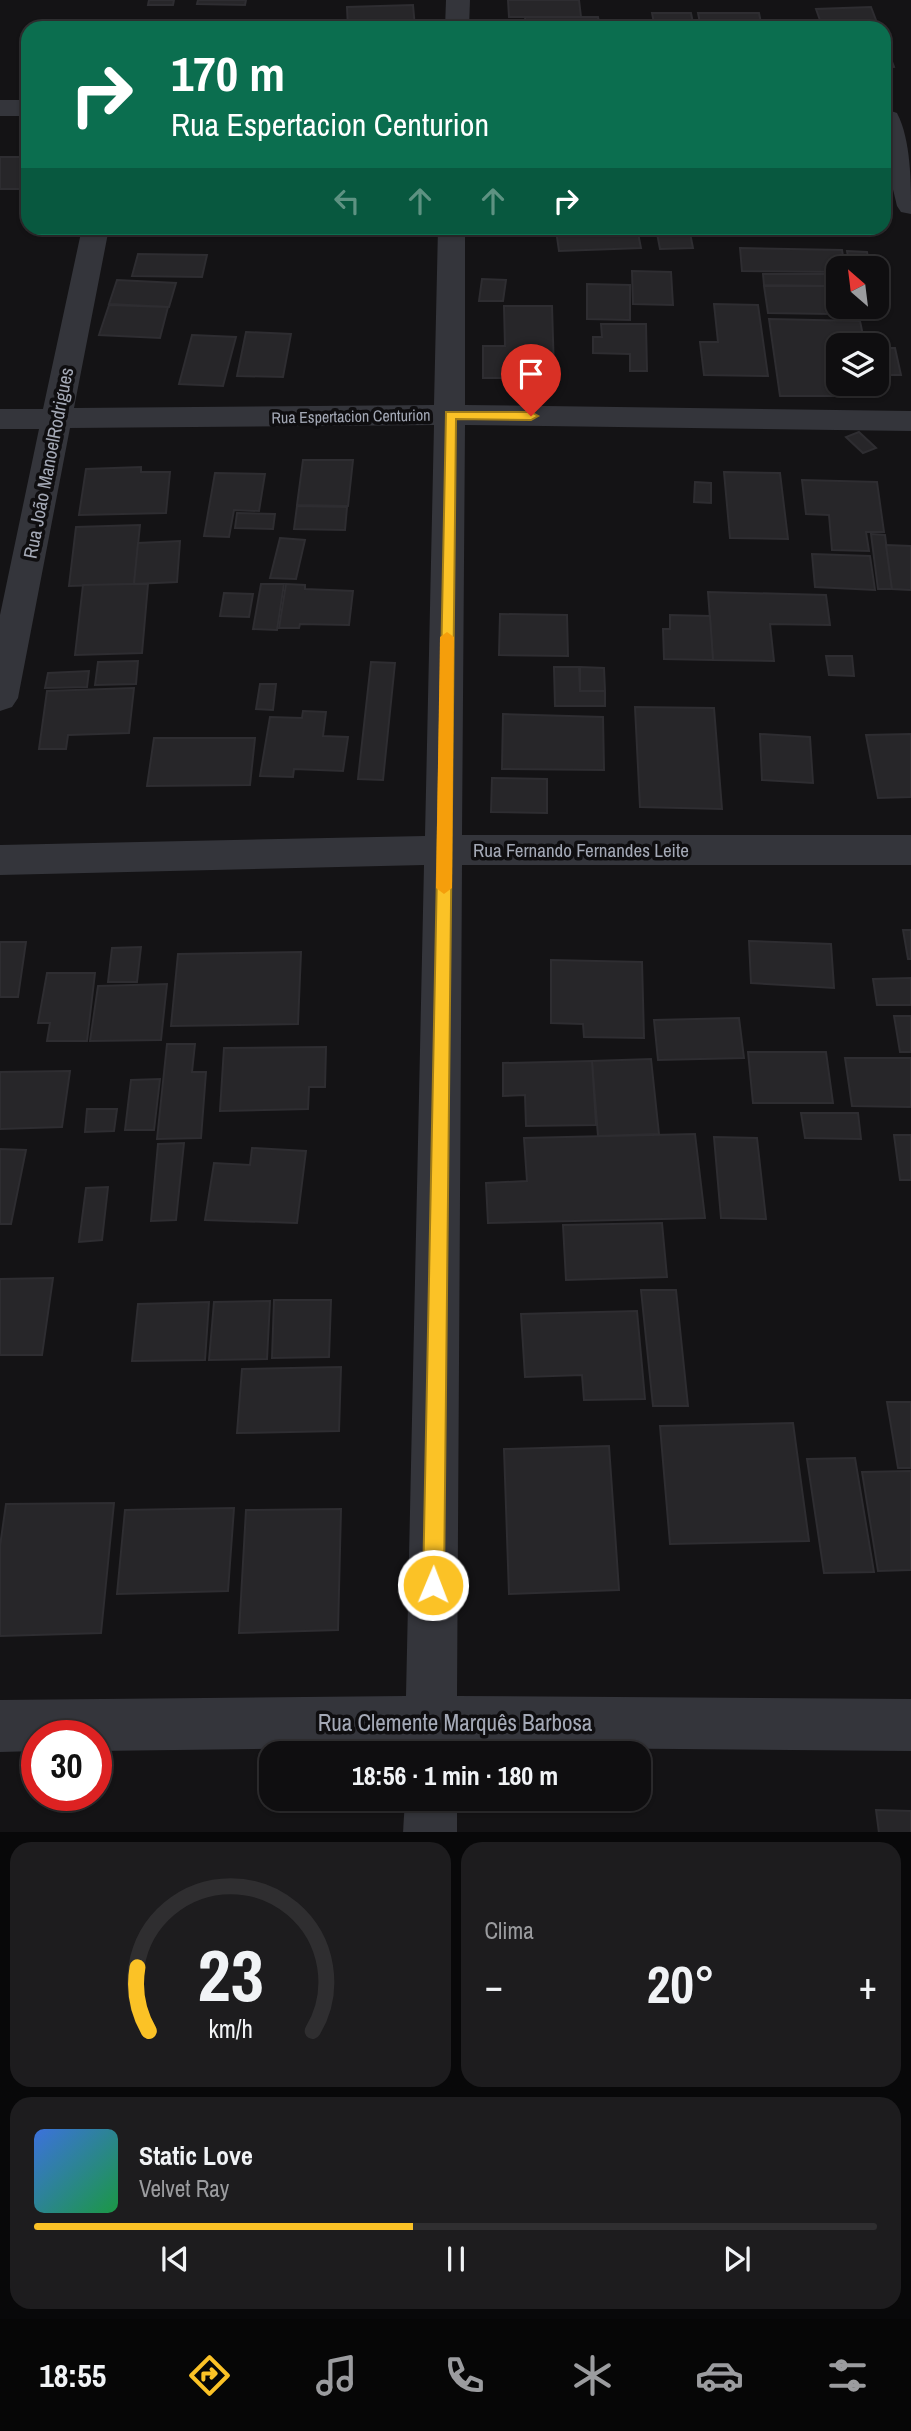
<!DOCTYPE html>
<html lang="es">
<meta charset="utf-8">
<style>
:root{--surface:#0f0e10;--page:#1d1c1e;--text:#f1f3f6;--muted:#9b9c9f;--line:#2f2e30;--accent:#fbc226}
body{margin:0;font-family:"Archivo Narrow",sans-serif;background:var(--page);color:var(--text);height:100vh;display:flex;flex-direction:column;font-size:26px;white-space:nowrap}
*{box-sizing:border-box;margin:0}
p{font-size:23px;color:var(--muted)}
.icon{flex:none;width:38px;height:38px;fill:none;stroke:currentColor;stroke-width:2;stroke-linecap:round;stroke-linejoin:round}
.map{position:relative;height:1832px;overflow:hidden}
.panel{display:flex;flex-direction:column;gap:10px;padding:10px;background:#080809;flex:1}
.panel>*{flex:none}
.top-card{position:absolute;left:21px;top:21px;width:870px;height:214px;border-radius:21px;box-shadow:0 2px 5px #0004,0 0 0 2px var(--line);background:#0b6e4f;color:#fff;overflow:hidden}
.needle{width:46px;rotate:332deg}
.buttons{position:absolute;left:826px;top:256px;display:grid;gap:14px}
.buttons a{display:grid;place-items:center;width:63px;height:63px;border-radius:14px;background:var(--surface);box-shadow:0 2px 5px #0004,0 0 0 2px var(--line);font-size:35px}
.speed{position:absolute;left:21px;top:1720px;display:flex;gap:14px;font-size:35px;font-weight:700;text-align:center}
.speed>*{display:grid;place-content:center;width:91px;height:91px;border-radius:50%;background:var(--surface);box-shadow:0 2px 5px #0004,0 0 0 2px var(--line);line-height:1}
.speed .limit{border:10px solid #d22;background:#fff;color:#111}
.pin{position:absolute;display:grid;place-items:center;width:60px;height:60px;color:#fff;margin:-72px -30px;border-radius:50% 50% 50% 0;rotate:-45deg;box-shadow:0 0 7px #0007}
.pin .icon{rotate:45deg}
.me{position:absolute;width:77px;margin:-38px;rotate:1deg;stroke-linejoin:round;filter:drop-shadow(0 0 5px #0008)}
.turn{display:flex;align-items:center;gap:24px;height:147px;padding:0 35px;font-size:32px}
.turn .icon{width:91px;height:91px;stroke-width:2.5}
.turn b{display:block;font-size:49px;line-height:60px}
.lanes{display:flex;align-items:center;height:66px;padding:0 35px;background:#0003;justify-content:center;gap:35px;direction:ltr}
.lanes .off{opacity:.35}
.big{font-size:52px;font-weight:800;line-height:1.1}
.panel .widget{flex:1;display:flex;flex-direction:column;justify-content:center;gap:10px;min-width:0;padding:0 24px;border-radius:21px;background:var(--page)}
.panel .dial{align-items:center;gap:0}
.dial svg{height:182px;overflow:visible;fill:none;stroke:var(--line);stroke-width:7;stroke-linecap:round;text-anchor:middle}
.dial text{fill:var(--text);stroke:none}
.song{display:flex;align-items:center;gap:21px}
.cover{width:84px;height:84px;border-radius:10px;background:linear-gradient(135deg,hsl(220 70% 55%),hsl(140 70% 35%))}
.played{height:7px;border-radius:4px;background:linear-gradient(90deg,var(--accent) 45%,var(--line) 45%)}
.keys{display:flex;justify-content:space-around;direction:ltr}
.heat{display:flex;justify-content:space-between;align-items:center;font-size:38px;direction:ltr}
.panel .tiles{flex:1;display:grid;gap:10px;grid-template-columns:1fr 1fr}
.widget:last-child{grid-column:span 2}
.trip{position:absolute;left:259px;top:1741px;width:392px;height:70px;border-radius:21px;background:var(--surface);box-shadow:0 2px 5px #0004,0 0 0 2px var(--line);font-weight:800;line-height:70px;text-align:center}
.tabs{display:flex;height:112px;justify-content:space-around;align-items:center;background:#060606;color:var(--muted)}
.tabs .icon{width:49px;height:49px}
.tabs .active{color:var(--accent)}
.tabs b{font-size:32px;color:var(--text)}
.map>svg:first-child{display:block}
.building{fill:#272629;stroke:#2e2d31;stroke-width:2}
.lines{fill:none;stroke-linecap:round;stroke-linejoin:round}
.minor{fill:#34353b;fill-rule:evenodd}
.route{fill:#fbc226;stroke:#a37e19;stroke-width:2}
.slow{fill:#f59e0b}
.labels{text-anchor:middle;stroke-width:7;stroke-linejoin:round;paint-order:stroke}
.far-street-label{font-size:16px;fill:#a4a9b6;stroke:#0f0e10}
.street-label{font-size:19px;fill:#a4a9b6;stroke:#0f0e10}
.near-street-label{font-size:23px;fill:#a4a9b6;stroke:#0f0e10}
</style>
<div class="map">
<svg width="911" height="1833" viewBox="0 0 911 1833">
<rect width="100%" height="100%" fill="#141315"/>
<g class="building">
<path d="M149 0H174L173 5H148Z"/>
<path d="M198 0H246L245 5 197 4Z"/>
<path d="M508 0H579L581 17H509Z"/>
<path d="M413 5 415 28H348L347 7Z"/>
<path d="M871 7 879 28 785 27 822 26 816 9Z"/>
<path d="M652 13H691L693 23H654Z"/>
<path d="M698 13H759L762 28H701Z"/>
<path d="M525 17H598L600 28H526Z"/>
<path d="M195 21 235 22 234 28H193Z"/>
<path d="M50 22H69L67 28H48Z"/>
<path d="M262 22H294L293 28H261Z"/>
<path d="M884 40 894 67 884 68Z"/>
<path d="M0 157H28L23 189H0Z"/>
<path d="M637 228 641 248 559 251 556 230Z"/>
<path d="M656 228H689L693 248 660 249Z"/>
<path d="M740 248 842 250 845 268H838V272L742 271Z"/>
<path d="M847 251 867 252 870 268H850Z"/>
<path d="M138 254 207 255 202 277 132 276Z"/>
<path d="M632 271 671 272 673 305 633 304Z"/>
<path d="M763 274H838V295H829L828 286 764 285Z"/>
<path d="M482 279 506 280 503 301H479Z"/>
<path d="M117 280 176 283 169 307 109 304Z"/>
<path d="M587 284 630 285V320L587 319Z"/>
<path d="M764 286H828L832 314 768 313Z"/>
<path d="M714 304 758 305 768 376 704 375 700 342H718Z"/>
<path d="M109 305 168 307 160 338 99 335Z"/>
<path d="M504 306H552L554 372H533L532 357H522L523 373 511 372V378H483V346H505Z"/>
<path d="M769 319 860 321 865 345H838V374H834L837 396H780Z"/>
<path d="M601 324H646L647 371H630V354L593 353V337H602Z"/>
<path d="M246 332 291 334 283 377 237 376Z"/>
<path d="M192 335 236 337 223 386 179 384Z"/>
<path d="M877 348H895L901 375H877Z"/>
<path d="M859 432 876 448 863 453 846 437Z"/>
<path d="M303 460H353L348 506 297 505Z"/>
<path d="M141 467V472H170L166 513 79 515 86 469Z"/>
<path d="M724 472 780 473 788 539 730 538Z"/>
<path d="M215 473 265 474 259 511 234 510 229 537 204 536Z"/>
<path d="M802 480 877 482 884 532H866L869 551 832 550 829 515 806 514Z"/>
<path d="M695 482 711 483V503L694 502Z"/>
<path d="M297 506 347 507 345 530 294 529Z"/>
<path d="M237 513 275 514 273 529 235 528Z"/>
<path d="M140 525 134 584 69 586 76 527Z"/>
<path d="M871 534 885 535 892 589H878Z"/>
<path d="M280 538 305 540 296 579 270 578Z"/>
<path d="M180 541 177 582 134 584 138 543Z"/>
<path d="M886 545 911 546V590L892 589Z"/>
<path d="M812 554 870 556 875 590 815 587Z"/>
<path d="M134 584H148L142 653 75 655 83 585Z"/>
<path d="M261 584H284L277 630 253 629Z"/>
<path d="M286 584 305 585V589L353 591 349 625 300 624 299 628H279Z"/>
<path d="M708 592 826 595 830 625 770 624 774 661 713 660Z"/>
<path d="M224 593 253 594 249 617 220 616Z"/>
<path d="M500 614 567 615 568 656 499 655Z"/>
<path d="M670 615 710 616 713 660 664 659 663 629H670Z"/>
<path d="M826 656H852L854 676 829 675Z"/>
<path d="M138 661 136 684 95 685 98 662Z"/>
<path d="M371 662 395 663 383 780 358 779Z"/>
<path d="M554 667H579L580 691H605V706H555Z"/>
<path d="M580 667 604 668 605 691H580Z"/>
<path d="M89 671 87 687 45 688 48 673Z"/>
<path d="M260 684H276L273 710 256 709Z"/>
<path d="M134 688 129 733 68 735 66 749H39L47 691Z"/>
<path d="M635 707 714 708 722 809 640 807Z"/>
<path d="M303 711 326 712 323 736 348 737 343 771 294 769 293 777 260 776 270 717 302 718Z"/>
<path d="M503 714 603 717 604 770 502 769Z"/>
<path d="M760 734 810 737 813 783 762 780Z"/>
<path d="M911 734V797L878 798 866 735Z"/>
<path d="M154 738H255L250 785 147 786Z"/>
<path d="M492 778 547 779V813L491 812Z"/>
<path d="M903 930H911V959H908Z"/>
<path d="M749 941 831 944 834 988 751 983Z"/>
<path d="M0 942H26L18 997H0Z"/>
<path d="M141 947 137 982H108L112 948Z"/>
<path d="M301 952 298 1024 171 1026 178 954Z"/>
<path d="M551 960 642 962 644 1038 584 1037 583 1024 551 1023Z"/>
<path d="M47 973H95L87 1041H47L50 1023H38Z"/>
<path d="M911 978V1005H877L873 979Z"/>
<path d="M167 984 161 1040 90 1041 98 986Z"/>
<path d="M894 1016H911V1052H900Z"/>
<path d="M739 1018 744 1058 658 1060 654 1020Z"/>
<path d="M167 1044H195L192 1072H206L201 1138 157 1139Z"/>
<path d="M326 1047 325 1087H309L308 1109 220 1111 224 1048Z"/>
<path d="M748 1052H826L833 1103H753Z"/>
<path d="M845 1058H911V1107L852 1106Z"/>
<path d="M651 1059 659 1134 598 1136 592 1061Z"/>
<path d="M592 1061 596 1125 526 1126 525 1095 503 1096V1063Z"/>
<path d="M70 1071 62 1127 0 1129V1072Z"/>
<path d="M160 1079 154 1130H125L131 1080Z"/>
<path d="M87 1109H117L114 1131 85 1132Z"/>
<path d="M801 1113H858L861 1139 805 1138Z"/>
<path d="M695 1134 705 1218 488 1223 486 1183 527 1181 524 1138Z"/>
<path d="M894 1135H911V1180H900Z"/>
<path d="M714 1137 757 1138 766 1219 721 1218Z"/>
<path d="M184 1143 176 1220 151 1221 158 1144Z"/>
<path d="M252 1148 306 1151 297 1223 205 1220 214 1163 250 1165Z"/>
<path d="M0 1149 26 1150 11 1224H0Z"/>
<path d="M108 1187 102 1240 79 1242 86 1188Z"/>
<path d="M662 1223 667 1277 566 1280 563 1225Z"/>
<path d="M53 1278 42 1355H0V1279Z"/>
<path d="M641 1290H676L688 1406H653Z"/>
<path d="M274 1300H331L329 1357 272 1358Z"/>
<path d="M270 1301 267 1359 209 1360 214 1302Z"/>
<path d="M209 1302 205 1360 132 1361 138 1304Z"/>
<path d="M637 1311 645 1399 584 1400 582 1375 525 1377 521 1314Z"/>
<path d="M341 1367 339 1431 237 1433 242 1369Z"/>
<path d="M887 1402H911V1468H898Z"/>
<path d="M793 1423 809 1541 670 1544 660 1426Z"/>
<path d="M609 1446 619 1590 509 1594 504 1449Z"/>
<path d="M855 1458 874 1572 824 1573 807 1459Z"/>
<path d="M911 1471V1570L878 1571 862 1472Z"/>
<path d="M114 1503 101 1633 0 1636V1546L6 1504Z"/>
<path d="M234 1508 228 1591 117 1594 125 1510Z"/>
<path d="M341 1509 338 1630 239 1633 246 1510Z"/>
<path d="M876 1810 911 1811V1833H879Z"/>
</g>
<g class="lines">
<g class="minor">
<path d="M446 0H470L469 28H445Z"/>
<rect x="0" y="100" width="28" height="16"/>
<path d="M888 110 897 113C911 140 911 182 911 214L901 212 897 206 884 152V111Z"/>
<path d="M82 228H109L74 408 434 405 438 228H465V405L911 411V431L465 425 462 835H911V865H462L457 1696 911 1699V1751L457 1747V1754H405V1747L96 1751V1736H37V1751L0 1752V1700L406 1696 424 865 0 875V845L425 836 434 425 70 428 18 698 12 707 0 711V615L39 429H0V409H43Z"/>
<path d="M405 1799H457V1833H403Z"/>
</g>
</g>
<path class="route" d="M446 412H531L538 416 531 420 456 419 444 1585 441 1592 433 1595 426 1592 423 1585Z"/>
<path class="slow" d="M447 632 454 637 452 888 444 894 436 888 440 637Z"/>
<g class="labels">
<g class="far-street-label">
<text transform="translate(351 416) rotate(-1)" y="6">Rua Espertacion Centurion</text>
</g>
<g class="street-label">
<text transform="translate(48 463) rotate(-79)" y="7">Rua João ManoelRodrigues</text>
<text x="581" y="857">Rua Fernando Fernandes Leite</text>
</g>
<g class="near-street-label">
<text x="455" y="1731">Rua Clemente Marquês Barbosa</text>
</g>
</g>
</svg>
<div class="buttons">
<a><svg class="needle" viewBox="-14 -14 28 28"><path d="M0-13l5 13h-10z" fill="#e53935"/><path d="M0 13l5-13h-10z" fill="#9b9c9f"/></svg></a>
<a><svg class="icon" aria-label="layers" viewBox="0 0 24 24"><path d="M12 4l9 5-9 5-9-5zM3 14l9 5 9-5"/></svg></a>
</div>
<div class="speed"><div class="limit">30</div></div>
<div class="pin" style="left:531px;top:416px;background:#d93025"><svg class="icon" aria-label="arrive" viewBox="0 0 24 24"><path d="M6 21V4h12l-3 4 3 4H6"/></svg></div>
<svg class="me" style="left:433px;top:1585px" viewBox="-20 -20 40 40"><circle r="17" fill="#fbc226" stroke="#fff" stroke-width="3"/><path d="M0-11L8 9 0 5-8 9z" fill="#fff"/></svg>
<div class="trip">18:56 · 1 min · 180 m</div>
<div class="top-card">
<div class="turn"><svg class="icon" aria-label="right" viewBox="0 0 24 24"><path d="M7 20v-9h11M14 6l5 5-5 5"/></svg><div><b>170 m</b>Rua Espertacion Centurion</div></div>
<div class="lanes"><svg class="icon off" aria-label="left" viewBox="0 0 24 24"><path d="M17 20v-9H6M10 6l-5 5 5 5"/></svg><svg class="icon off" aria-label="ahead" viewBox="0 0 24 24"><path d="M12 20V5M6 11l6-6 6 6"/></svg><svg class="icon off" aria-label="ahead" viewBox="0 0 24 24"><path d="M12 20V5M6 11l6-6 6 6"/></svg><svg class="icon" aria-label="right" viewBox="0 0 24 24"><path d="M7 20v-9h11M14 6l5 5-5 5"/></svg></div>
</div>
</div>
<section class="panel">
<div class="tiles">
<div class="widget dial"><svg viewBox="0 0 100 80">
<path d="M14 69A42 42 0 1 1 86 69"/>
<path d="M14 69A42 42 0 0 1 9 41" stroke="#fbc226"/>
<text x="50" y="56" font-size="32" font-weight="700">23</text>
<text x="50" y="72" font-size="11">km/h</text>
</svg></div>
<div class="widget"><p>Clima</p>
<div class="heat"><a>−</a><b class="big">20°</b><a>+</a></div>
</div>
<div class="widget">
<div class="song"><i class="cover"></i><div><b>Static Love</b><p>Velvet Ray</p></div></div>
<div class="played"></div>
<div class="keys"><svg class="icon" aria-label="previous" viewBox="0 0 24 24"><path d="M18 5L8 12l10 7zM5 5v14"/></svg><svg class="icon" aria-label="pause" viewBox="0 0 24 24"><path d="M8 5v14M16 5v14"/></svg><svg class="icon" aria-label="next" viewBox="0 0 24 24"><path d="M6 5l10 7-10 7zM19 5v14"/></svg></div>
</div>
</div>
</section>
<nav class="tabs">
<b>18:55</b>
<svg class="icon active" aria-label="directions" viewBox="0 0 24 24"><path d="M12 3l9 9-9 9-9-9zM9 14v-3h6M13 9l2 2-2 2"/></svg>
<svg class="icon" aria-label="music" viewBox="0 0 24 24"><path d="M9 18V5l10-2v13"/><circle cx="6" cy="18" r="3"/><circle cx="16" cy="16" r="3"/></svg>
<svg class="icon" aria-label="phone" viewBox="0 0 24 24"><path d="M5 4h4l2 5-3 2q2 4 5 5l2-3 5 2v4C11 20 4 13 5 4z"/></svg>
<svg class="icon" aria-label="climate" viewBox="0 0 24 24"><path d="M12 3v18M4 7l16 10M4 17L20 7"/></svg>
<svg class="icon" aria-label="car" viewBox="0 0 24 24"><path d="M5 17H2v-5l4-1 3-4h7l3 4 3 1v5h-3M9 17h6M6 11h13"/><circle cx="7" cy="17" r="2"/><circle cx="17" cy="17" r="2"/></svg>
<svg class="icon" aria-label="filters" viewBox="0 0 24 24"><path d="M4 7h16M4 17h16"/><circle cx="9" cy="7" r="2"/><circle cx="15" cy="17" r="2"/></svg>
</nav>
